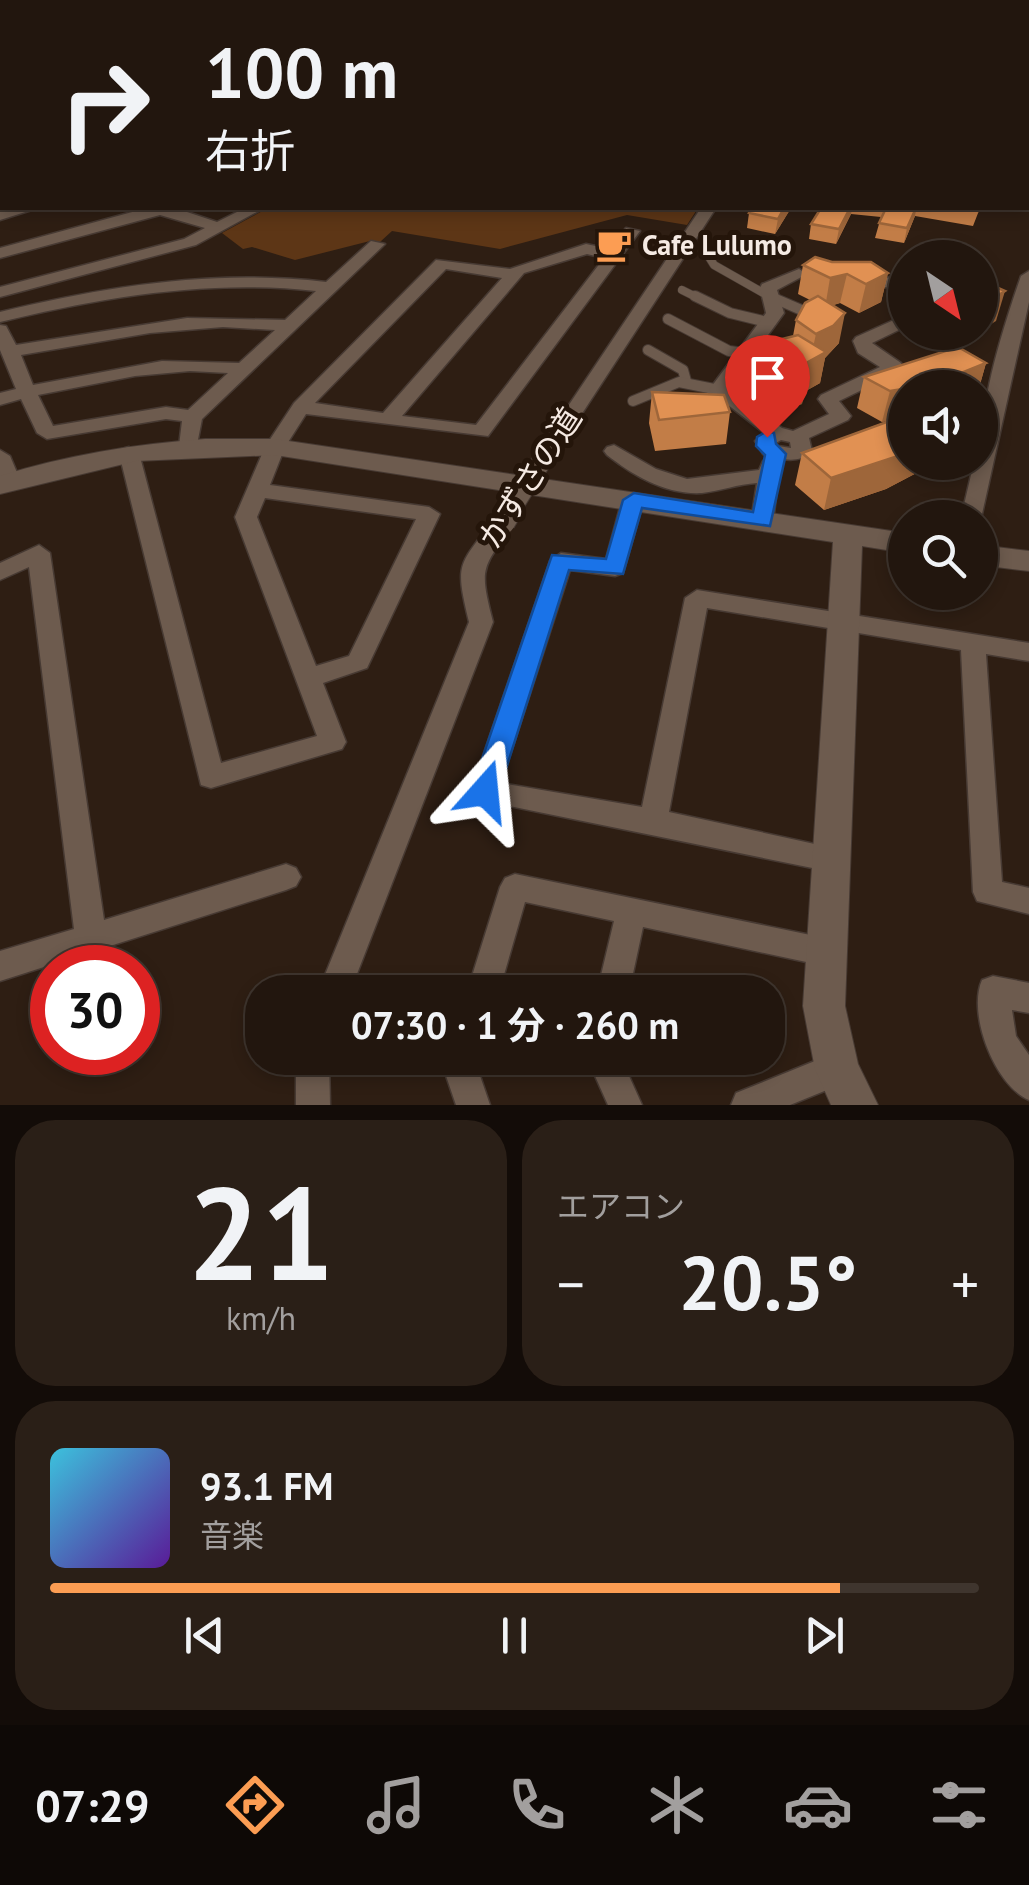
<!DOCTYPE html>
<html lang="ja">
<meta charset="utf-8">
<style>
:root{--surface:#22160e;--page:#2a1f17;--text:#f1f3f6;--muted:#a29f9e;--line:#3f352e;--accent:#fc9d53}
body{margin:0;font-family:"PT Sans","Noto Sans JP",sans-serif;background:var(--page);color:var(--text);height:100vh;display:flex;flex-direction:column;font-size:38px;white-space:nowrap}
*{box-sizing:border-box;margin:0}
p{font-size:32px;color:var(--muted)}
.icon{flex:none;width:55px;height:55px;fill:none;stroke:currentColor;stroke-width:2;stroke-linecap:round;stroke-linejoin:round}
.map{position:relative;height:1105px;overflow:hidden}
.drawer{display:flex;flex-direction:column;gap:15px;padding:15px;background:#130c08;flex:1}
.drawer>*{flex:none}
.banner{position:absolute;left:0px;top:0px;width:1030px;height:210px;box-shadow:0 5px 15px #0003,0 0 0 2px var(--line);background:#22160e;color:var(--text);overflow:hidden}
.needle{width:65px;rotate:145deg}
.tools{position:absolute;left:888px;top:240px;display:grid;gap:20px}
.tools a{display:grid;place-items:center;width:110px;height:110px;border-radius:50%;background:var(--surface);box-shadow:0 5px 15px #0003,0 0 0 2px var(--line);font-size:50px}
.speed{position:absolute;left:30px;top:945px;display:flex;gap:20px;font-size:50px;font-weight:700;text-align:center}
.speed>*{display:grid;place-content:center;width:130px;height:130px;border-radius:50%;background:var(--surface);box-shadow:0 5px 15px #0003,0 0 0 2px var(--line);line-height:1}
.speed .limit{border:15px solid #d22;background:#fff;color:#111}
.pin{position:absolute;display:grid;place-items:center;width:85px;height:85px;color:#fff;margin:-102px -42px;border-radius:50% 50% 50% 0;rotate:-45deg;box-shadow:0 0 10px #0007}
.pin .icon{rotate:45deg}
.me{position:absolute;width:110px;margin:-55px;rotate:18deg;stroke-linejoin:round;filter:drop-shadow(0 0 8px #0008)}
.turn{display:flex;align-items:center;gap:35px;height:210px;padding:0 40px;font-size:45px}
.turn .icon{width:130px;height:130px;stroke-width:2.5}
.turn b{display:block;font-size:70px;line-height:85px}
.big{font-size:75px;font-weight:700;line-height:1.1}
.drawer .tile{flex:1;display:flex;flex-direction:column;justify-content:center;gap:15px;min-width:0;padding:0 35px;border-radius:40px;background:var(--page)}
.drawer .dial{align-items:center;gap:0}
.dial b{font-size:130px;line-height:1}
.song{display:flex;align-items:center;gap:30px}
.cover{width:120px;height:120px;border-radius:15px;background:linear-gradient(135deg,hsl(190 70% 55%),hsl(270 70% 35%))}
.played{height:10px;border-radius:5px;background:linear-gradient(90deg,var(--accent) 85%,var(--line) 85%)}
.keys{display:flex;justify-content:space-around;direction:ltr}
.heat{display:flex;justify-content:space-between;align-items:center;font-size:55px;direction:ltr}
.drawer .tiles{flex:1;display:grid;gap:15px;grid-template-columns:1fr 1fr}
.tile:last-child{grid-column:span 2}
.trip{position:absolute;left:245px;top:975px;width:540px;height:100px;border-radius:40px;background:var(--surface);box-shadow:0 5px 15px #0003,0 0 0 2px var(--line);font-weight:700;line-height:100px;text-align:center}
.tab-bar{display:flex;height:160px;justify-content:space-around;align-items:center;background:#0e0906;color:var(--muted)}
.tab-bar .icon{width:70px;height:70px}
.tab-bar .selected{color:var(--accent)}
.tab-bar b{font-size:45px;color:var(--text)}
.map>svg:first-child{display:block}
.green{fill:#5d3616}
.lines{fill:none;stroke-linecap:round;stroke-linejoin:round}
.river{stroke:#844a19;stroke-width:35}
.lane-far1-casing{stroke:#473a33;stroke-width:9}
.lane-casing{stroke:#473a33;stroke-width:12}
.street-casing{stroke:#473a33;stroke-width:3}
.secondary-casing{stroke:#473a33;stroke-width:2}
.lane-far1{stroke:#6d5b4e;stroke-width:8}
.lane{stroke:#6d5b4e;stroke-width:10}
.street{fill:#6d5b4e;fill-rule:evenodd}
.secondary{fill:#6d5b4e;fill-rule:evenodd}
.street-bridge-far1-casing{stroke:#473a33;stroke-width:21;stroke-linecap:butt}
.street-bridge-casing{stroke:#473a33;stroke-width:26;stroke-linecap:butt}
.street-bridge-far1{stroke:#6d5b4e;stroke-width:19}
.street-bridge{stroke:#6d5b4e;stroke-width:24}
.wall{fill:#c27d47}
.shaded-wall{fill:#9e663a}
.building{fill:#e19153;stroke:#9e663a;stroke-width:2.5}
.route{fill:#1a73e8;stroke:#114b97;stroke-width:2.5}
.labels{text-anchor:middle;stroke-width:10;stroke-linejoin:round;paint-order:stroke}
.far-poi-label{font-size:28px;font-weight:bold;fill:#f5eae3;stroke:#24150a;text-anchor:start}
.street-label{font-size:32px;fill:#f5eae3;stroke:#24150a}
</style>
<div class="map">
<svg width="1029" height="1105" viewBox="0 0 1029 1105">
<rect width="100%" height="100%" fill="#2e1e13"/>
<path class="green" d="M268 208H698L687 225 627 215 500 249 392 231 380 242 370 241 295 260 252 247 243 249 222 233Z"/>
<g class="lines">
<path class="river" d="M0 26 2 21"/>
<defs>
<g id="lane-far1">
<path d="M709 257 714 265 774 299"/>
<path d="M682 290 700 299"/>
</g>
<g id="lane">
<path d="M695 296 730 313 767 322"/>
<path d="M769 296 813 315"/>
<path d="M668 319 729 351 746 353"/>
<path d="M648 350 683 370 686 381"/>
<path d="M633 401 679 382 719 390"/>
</g>
<g id="street">
<rect x="24" y="0" width="10" height="2"/>
<path d="M139 0H152L153 2H141Z"/>
<path d="M202 0H212L213 2H203Z"/>
<rect x="262" y="0" width="10" height="2"/>
<path d="M334 0H345L346 2H335Z"/>
<path d="M408 0 406 2 392 1V0Z"/>
<path d="M642 0H670L671 2H644Z"/>
<path d="M955 0H983L984 2H957Z"/>
<rect x="1028" y="6" width="1" height="6"/>
<path d="M2 42V51L0 52V43Z"/>
<path d="M1028 47H1029V55L1028 54Z"/>
<rect x="0" y="119" width="2" height="8"/>
<rect x="1028" y="139" width="1" height="8"/>
<path d="M13 208H38L0 220V210Z"/>
<path d="M147 208H175L217 222 245 208H264L196 245 0 297V287L184 239 205 228 160 215 0 258V248Z"/>
<path d="M701 208H716L553 458H539L536 454Z"/>
<path d="M626 228 640 231 488 436 306 414 285 447 270 485 429 507 440 514 367 668 323 683 346 742 342 749 211 788 201 785 119 453 122 449 129 447 139 453 221 763 317 736 235 517 265 447 294 403 436 260 510 269 586 244 610 249ZM587 254 604 258 476 425 402 416 524 273ZM446 269 502 278 383 413 315 403ZM265 498 416 519 349 656 316 666 257 517Z"/>
<path d="M371 241 385 244 202 419 196 450 189 452 179 446 182 421 166 419 47 439 37 433 21 399 0 405V393L16 389 0 350V325L6 326 16 345 187 318 285 320 316 291C210 279 103 297 0 322V312C107 286 216 269 326 282ZM223 327 275 330 239 363 162 361 33 385 21 355 150 333ZM190 371 228 373 188 410 166 407 53 426 38 395 135 376Z"/>
<path d="M799 269 807 274 777 290 784 313 729 389 782 428 793 431 829 414 818 399 821 395 880 367 858 353 853 341 856 337 905 315V327L872 343 901 363V371L839 401 851 416 848 420 809 438 812 451C798 465 781 459 763 454L755 441 764 433 709 390 766 313 760 288 762 284ZM781 440 790 442 791 448 778 446 776 443Z"/>
<path d="M1029 271V302L980 523V518H961L974 462H980C980 401 1001 334 1021 276Z"/>
<path d="M859 275 905 279V289L853 284 851 280Z"/>
<path d="M614 445 656 469 687 479 759 470 763 461H777L780 465 773 521 762 528 751 521 757 483C738 484 720 491 702 493 666 495 634 476 607 455L604 451 607 447Z"/>
<path d="M0 450 10 456 21 482 18 487H4L0 481Z"/>
<path d="M633 493 644 500 623 573 615 576 570 570 501 783 642 807 685 598 697 590 1029 643V661L986 654 1002 882 1029 888V914L977 901 973 892 961 650 707 608 669 812 842 850 847 859 842 868 832 872 475 799 471 791 550 561 561 553 606 559 622 500Z"/>
<path d="M503 515 514 522C483 570 478 564 493 622L350 992H318L469 622C454 560 459 567 495 517Z"/>
<path d="M39 545 50 553 104 920 286 864 296 868 301 877 296 886 286 890 0 981V951L74 929 29 567 0 580V563Z"/>
<path d="M515 874 825 938 836 942 841 952 836 962 825 966 643 927 629 992H597L614 921 525 902 499 992H467L500 887 505 878Z"/>
<path d="M993 976 1029 983V1013L1012 1010 1016 1036 1029 1055V1100C995 1086 967 1014 982 980Z"/>
<path d="M837 1052 849 1057 854 1069 849 1081 790 1105H731L736 1093Z"/>
<path d="M296 1058H329L330 1105H296Z"/>
<path d="M446 1058H479L477 1067 490 1105H456L443 1067Z"/>
<path d="M587 1058H621L642 1105H608Z"/>
</g>
<g id="secondary">
<path d="M789 0H822L823 2H791Z"/>
<path d="M1029 24V34H1028V25Z"/>
<path d="M205 439H275L905 533V553L862 546 845 1006 858 1064 878 1105H831L815 1069 803 1006 833 542 275 455 136 461 0 494V476C67 455 135 444 205 439Z"/>
<path d="M980 545 1029 551V571L980 565Z"/>
</g>
</defs>
<use href="#lane-far1" class="lane-far1-casing"/>
<use href="#lane" class="lane-casing"/>
<use href="#street" class="street-casing"/>
<use href="#secondary" class="secondary-casing"/>
<use href="#lane-far1" class="lane-far1"/>
<use href="#lane" class="lane"/>
<use href="#street" class="street"/>
<use href="#secondary" class="secondary"/>
<defs>
<path id="street-bridge-far1" d="M512 508 546 454"/>
<path id="street-bridge" d="M503 522 513 505"/>
</defs>
<use href="#street-bridge-far1" class="street-bridge-far1-casing"/>
<use href="#street-bridge" class="street-bridge-casing"/>
<use href="#street-bridge-far1" class="street-bridge-far1"/>
<use href="#street-bridge" class="street-bridge"/>
</g>
<g class="wall">
<path d="M752 208H791L775 234 747 228 749 213Z"/>
<path d="M821 208H980L973 226 915 216 904 243 875 238 881 217 851 214 836 244 809 239 811 224Z"/>
<path d="M832 262 888 273 881 302 859 313 840 303 833 305 839 343 825 358 820 383 804 392 802 404 776 412 747 394 752 363 793 336 796 320 810 300 798 294 803 265Z"/>
<path d="M915 332H978L964 342 940 348 914 336Z"/>
<path d="M986 363 979 388H905V462H928L926 468 886 489 824 510 795 485 802 453 890 420 882 422 857 408 864 377Z"/>
<path d="M652 392 730 412 726 444 655 451 649 423Z"/>
</g>
<g class="shaded-wall">
<path d="M784 208H791L775 234 778 219Z"/>
<path d="M850 208H852L851 214 836 244 839 229Z"/>
<path d="M916 208 915 216 904 243 907 228Z"/>
<path d="M888 273 881 302 859 313 866 284Z"/>
<path d="M847 274 840 303 825 308 830 278Z"/>
<path d="M1005 291 996 321 980 331V307Z"/>
<path d="M845 313 839 343 825 358 820 383 804 392 802 404 776 412 782 380 810 361 816 334Z"/>
<path d="M945 332H978L964 342 940 348Z"/>
<path d="M986 363 979 388H909Z"/>
<path d="M905 388V418L882 422 890 391Z"/>
<path d="M905 452V462H928L926 468 886 489 824 510 831 478Z"/>
</g>
<g class="building">
<path d="M752 208H784L778 219 749 213Z"/>
<path d="M821 208H850L839 229 811 224Z"/>
<path d="M886 208H916L907 228 879 223Z"/>
<path d="M955 208H979L978 211Z"/>
<path d="M815 257 832 262H871L888 273 866 284 847 274 830 278 803 265Z"/>
<path d="M980 280 1005 291 980 307Z"/>
<path d="M818 296 845 313 833 326 816 334 796 320 805 303Z"/>
<path d="M798 335 826 352 808 362V373L782 380 752 363 774 341Z"/>
<path d="M958 347 986 363 934 384 890 391 864 377Z"/>
<path d="M652 392 724 395 730 412 659 420Z"/>
<path d="M903 416 905 417V452L895 457 831 478 802 453Z"/>
</g>
<path class="route" d="M767 431 774 433 776 444 786 454 770 526 642 508 623 574 569 570 499 791 495 799H475L471 791 552 555 606 559 623 500 634 493 753 512 765 455 756 446 757 437Z"/>
<defs>
<symbol id="cafe-bare" viewBox="-9 -9 18 18"><path d="M-5.5-4.5H6V0H3Q3 3.5 0 3.5H-2.5Q-5.5 3.5-5.5 0ZM3-3.2v2h1.7v-2ZM-6 4.5H4V6H-6Z" fill="#fc9d53" stroke="#24150a" stroke-width="2.5" paint-order="stroke"/></symbol>
</defs>
<g fill-rule="evenodd">
<use href="#cafe-bare" x="589" y="220" width="50" height="50"/>
</g>
<g class="labels">
<g class="far-poi-label">
<text x="642" y="255">Cafe Lulumo</text>
</g>
<g class="street-label">
<text transform="translate(530 478) rotate(-57)" y="11">かずさの道</text>
</g>
</g>
</svg>
<div class="tools">
<a><svg class="needle" viewBox="-14 -14 28 28"><path d="M0-13l5 13h-10z" fill="#e53935"/><path d="M0 13l5-13h-10z" fill="#a29f9e"/></svg></a>
<a><svg class="icon" aria-label="sound" viewBox="0 0 24 24"><path d="M4 9h4l5-4v14l-5-4H4zM17 9q2 3 0 6"/></svg></a>
<a><svg class="icon" aria-label="search" viewBox="0 0 24 24"><circle cx="10" cy="10" r="6"/><path d="M15 15l6 6"/></svg></a>
</div>
<div class="speed"><div class="limit">30</div></div>
<div class="pin" style="left:767px;top:437px;background:#d93025"><svg class="icon" aria-label="arrive" viewBox="0 0 24 24"><path d="M6 21V4h12l-3 4 3 4H6"/></svg></div>
<svg class="me" style="left:485px;top:791px" viewBox="-20 -20 40 40"><path d="M0-17L14 15 0 8-14 15z" fill="#1a73e8" stroke="#fff" stroke-width="4"/></svg>
<div class="trip">07:30 · 1 分 · 260 m</div>
<div class="banner">
<div class="turn"><svg class="icon" aria-label="right" viewBox="0 0 24 24"><path d="M7 20v-9h11M14 6l5 5-5 5"/></svg><div><b>100 m</b>右折</div></div>
</div>
</div>
<section class="drawer">
<div class="tiles">
<div class="tile dial"><b>21</b><p>km/h</p></div>
<div class="tile"><p>エアコン</p>
<div class="heat"><a>−</a><b class="big">20.5°</b><a>+</a></div>
</div>
<div class="tile">
<div class="song"><i class="cover"></i><div><b>93.1 FM</b><p>音楽</p></div></div>
<div class="played"></div>
<div class="keys"><svg class="icon" aria-label="previous" viewBox="0 0 24 24"><path d="M18 5L8 12l10 7zM5 5v14"/></svg><svg class="icon" aria-label="pause" viewBox="0 0 24 24"><path d="M8 5v14M16 5v14"/></svg><svg class="icon" aria-label="next" viewBox="0 0 24 24"><path d="M6 5l10 7-10 7zM19 5v14"/></svg></div>
</div>
</div>
</section>
<nav class="tab-bar">
<b>07:29</b>
<svg class="icon selected" aria-label="directions" viewBox="0 0 24 24"><path d="M12 3l9 9-9 9-9-9zM9 14v-3h6M13 9l2 2-2 2"/></svg>
<svg class="icon" aria-label="music" viewBox="0 0 24 24"><path d="M9 18V5l10-2v13"/><circle cx="6" cy="18" r="3"/><circle cx="16" cy="16" r="3"/></svg>
<svg class="icon" aria-label="phone" viewBox="0 0 24 24"><path d="M5 4h4l2 5-3 2q2 4 5 5l2-3 5 2v4C11 20 4 13 5 4z"/></svg>
<svg class="icon" aria-label="climate" viewBox="0 0 24 24"><path d="M12 3v18M4 7l16 10M4 17L20 7"/></svg>
<svg class="icon" aria-label="car" viewBox="0 0 24 24"><path d="M5 17H2v-5l4-1 3-4h7l3 4 3 1v5h-3M9 17h6M6 11h13"/><circle cx="7" cy="17" r="2"/><circle cx="17" cy="17" r="2"/></svg>
<svg class="icon" aria-label="filters" viewBox="0 0 24 24"><path d="M4 7h16M4 17h16"/><circle cx="9" cy="7" r="2"/><circle cx="15" cy="17" r="2"/></svg>
</nav>
